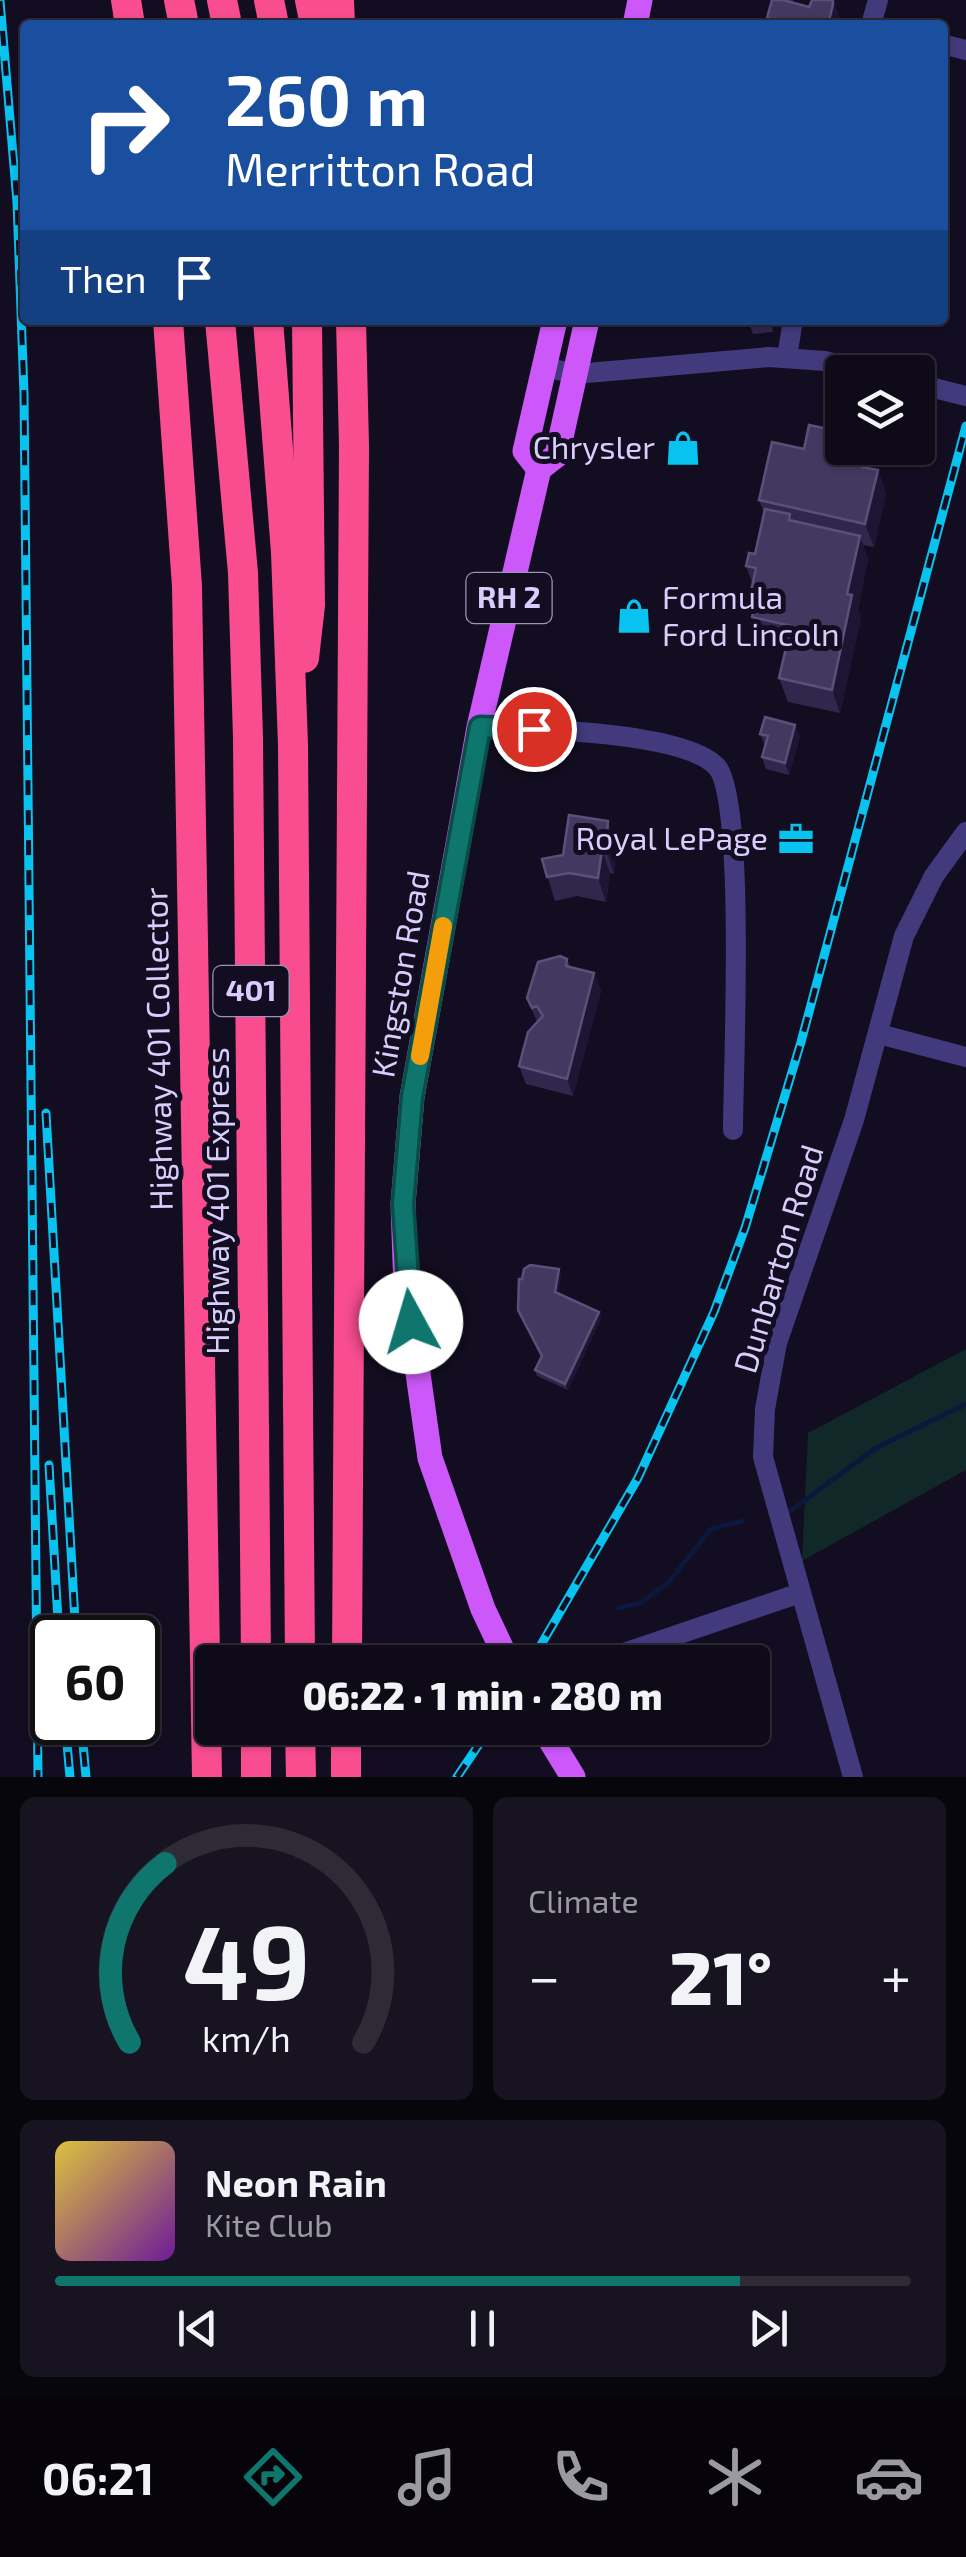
<!DOCTYPE html>
<meta charset="utf-8">
<style>
:root{--surface:#0e0a18;--page:#171321;--text:#f1f3f6;--muted:#9b9aa2;--line:#2e2b37;--accent:#0f766e}
body{margin:0;font-family:"Exo 2",sans-serif;background:var(--page);color:var(--text);height:100vh;display:flex;flex-direction:column;font-size:38px;white-space:nowrap}
*{box-sizing:border-box;margin:0}
p{font-size:32px;color:var(--muted)}
.icon{flex:none;width:55px;height:55px;fill:none;stroke:currentColor;stroke-width:2;stroke-linecap:round;stroke-linejoin:round}
.map{position:relative;height:1777px;overflow:hidden}
.details{display:flex;flex-direction:column;gap:20px;padding:20px;background:#08060d;flex:1}
.details>*{flex:none}
.banner{position:absolute;left:20px;top:20px;width:928px;height:305px;border-radius:10px;box-shadow:0 2px 8px #0004,0 0 0 2px var(--line);background:#1a4fa0;color:#fff;overflow:hidden}
.controls{position:absolute;left:825px;top:355px;display:grid;gap:20px}
.controls a{display:grid;place-items:center;width:110px;height:110px;border-radius:10px;background:var(--surface);box-shadow:0 2px 8px #0004,0 0 0 2px var(--line);font-size:50px}
.speed{position:absolute;left:30px;top:1615px;display:flex;gap:20px;font-size:50px;font-weight:700;text-align:center}
.speed>*{display:grid;place-content:center;width:130px;height:130px;border-radius:50%;background:var(--surface);box-shadow:0 2px 8px #0004,0 0 0 2px var(--line);line-height:1}
.speed .limit{border:5px solid #111;border-radius:15px;background:#fff;color:#111}
.pin{position:absolute;display:grid;place-items:center;width:85px;height:85px;color:#fff;margin:-42px;border:5px solid #fff;border-radius:50%;box-shadow:0 2px 10px #0007}
.me{position:absolute;width:110px;margin:-55px;rotate:354deg;stroke-linejoin:round;filter:drop-shadow(0 0 8px #0008)}
.turn{display:flex;align-items:center;gap:35px;height:210px;padding:0 40px;font-size:45px}
.turn .icon{width:130px;height:130px;stroke-width:2.5}
.turn b{display:block;font-size:70px;line-height:85px}
.then{display:flex;align-items:center;height:95px;padding:0 40px;background:#0003;gap:20px;font-size:38px}
.big{font-size:75px;font-weight:800;line-height:1.1}
.details .card{flex:1;display:flex;flex-direction:column;justify-content:center;gap:15px;min-width:0;padding:0 35px;border-radius:15px;background:var(--page)}
.details .dial{align-items:center;gap:0}
.dial svg{height:260px;overflow:visible;fill:none;stroke:var(--line);stroke-width:7;stroke-linecap:round;text-anchor:middle}
.dial text{fill:var(--text);stroke:none}
.song{display:flex;align-items:center;gap:30px}
.cover{width:120px;height:120px;border-radius:15px;background:linear-gradient(135deg,hsl(50 70% 55%),hsl(280 70% 35%))}
.played{height:10px;border-radius:5px;background:linear-gradient(90deg,var(--accent) 80%,var(--line) 80%)}
.keys{display:flex;justify-content:space-around;direction:ltr}
.heat{display:flex;justify-content:space-between;align-items:center;font-size:55px;direction:ltr}
.details .tiles{flex:1;display:grid;gap:20px;grid-template-columns:1fr 1fr}
.card:last-child{grid-column:span 2}
.trip{position:absolute;left:195px;top:1645px;width:575px;height:100px;border-radius:10px;background:var(--surface);box-shadow:0 2px 8px #0004,0 0 0 2px var(--line);font-weight:800;line-height:100px;text-align:center}
.dock{display:flex;height:160px;justify-content:space-around;align-items:center;background:#06040a;color:var(--muted)}
.dock .icon{width:70px;height:70px}
.dock .current{color:var(--accent)}
.dock b{font-size:45px;color:var(--text)}
.map>svg:first-child{display:block}
.green{fill:#112829}
.lines{fill:none;stroke-linecap:round;stroke-linejoin:round}
.stream{stroke:#0b183b;stroke-width:5}
.minor{stroke:#423a7d;stroke-width:20}
.major{stroke:#cc58fa;stroke-width:25}
.highway{stroke:#f94d90;stroke-width:30}
.rail-casing{stroke:#08c3f0;stroke-width:9}
.rail{stroke:#120d20;stroke-width:5;stroke-dasharray:15;stroke-linecap:butt}
.wall{fill:#31274d}
.shaded-wall{fill:#1d1533}
.building{fill:#433960;stroke:#5a5079;stroke-width:2.5}
.route-casing{stroke:#0a4d48;stroke-width:25}
.route{stroke:#0f766e;stroke-width:18}
.slow{stroke:#f59e0b;stroke-width:18}
.labels{text-anchor:middle;stroke-width:10;stroke-linejoin:round;paint-order:stroke}
.shield{fill:#120d20;stroke:#9c94bb;stroke-width:2.5}
.shield-label{font-size:30px;font-weight:bold;fill:#d7cefd}
.poi-label{font-size:32px;fill:#d7cefd;stroke:#120d20;text-anchor:end}
.street-label{font-size:32px;fill:#d7cefd;stroke:#120d20}
</style>
<div class="map">
<svg width="966" height="1777" viewBox="0 0 966 1777">
<rect width="100%" height="100%" fill="#120d20"/>
<path class="green" d="M966 1349V1470L802 1561 808 1433Z"/>
<g class="lines">
<g class="stream">
<path d="M790 1511 876 1448 966 1404"/>
<path d="M619 1608 640 1603 668 1583 711 1529 743 1521"/>
</g>
<g class="minor">
<path d="M871 25 878 0"/>
<path d="M942 44 966 50"/>
<path d="M787 357 793 320"/>
<path d="M544 367 576 374 769 357 825 361 870 372"/>
<path d="M918 384 966 396"/>
<path d="M479 727C529 729 684 731 717 767 746 800 733 1073 733 1130"/>
<path d="M879 1034 966 1057"/>
<path d="M618 1655 800 1593"/>
<path d="M853 1777 763 1457 765 1409 777 1343 854 1120 904 936 934 876 966 832"/>
</g>
<g class="major">
<path d="M635 25 640 0"/>
<path d="M539 469 525 451 555 320"/>
<path d="M508 1662 483 1609 430 1458 406 1289 403 1204 412 1097 462 822 479 727 539 469 557 455 587 320"/>
<path d="M543 1728 573 1777"/>
</g>
<g class="highway">
<path d="M126 0 130 25"/>
<path d="M179 0 184 25"/>
<path d="M222 0 227 25"/>
<path d="M269 0 274 25"/>
<path d="M310 0 315 25"/>
<path d="M339 0 340 25"/>
<path d="M168 320 187 586 207 1777"/>
<path d="M220 320 243 573 248 738 256 1662"/>
<path d="M268 320 286 552 293 745 300 1662"/>
<path d="M304 658 310 605 307 320"/>
<path d="M347 1662 354 446 351 320"/>
<path d="M256 1728V1777"/>
<path d="M300 1728 301 1777"/>
<path d="M346 1777V1728"/>
</g>
<defs>
<g id="rail">
<path d="M0 1 17 202 24 394 38 1777"/>
<path d="M46 1113 76 1638"/>
<path d="M49 1465 59 1638"/>
<path d="M531 1662 638 1478 714 1312 745 1228 801 1042 966 426"/>
<path d="M65 1722 70 1777"/>
<path d="M81 1722 86 1777"/>
<path d="M457 1777 490 1728"/>
</g>
</defs>
<use href="#rail" class="rail-casing"/>
<use href="#rail" class="rail"/>
</g>
<g class="wall">
<path d="M772 0H793V2L788 1 840 19 841 25H770L767 18Z"/>
<path d="M748 320H771L773 332 753 334Z"/>
<path d="M849 448 851 457 864 460 867 468 878 470 886 494 874 547 863 545 868 559 858 609 861 618 840 713 788 702 779 678 786 646 761 641 752 617 755 603 751 591 753 585 746 566 755 554 764 513 759 500 804 449Z"/>
<path d="M795 725 800 737 789 775 766 769 762 757 765 746 760 734Z"/>
<path d="M617 844 614 874 610 873 606 902 577 896 555 901 542 859Z"/>
<path d="M567 959 571 968 594 973 601 991 573 1096 526 1084 519 1066 537 1022 527 998Z"/>
<path d="M561 1275 558 1293 599 1312 601 1318 568 1390 537 1376 535 1370 541 1357 518 1310Z"/>
</g>
<g class="shaded-wall">
<path d="M833 0 840 19 841 25H828Z"/>
<path d="M842 434V448H849L852 456 847 478 838 454Z"/>
<path d="M878 470 886 494 874 547 865 524Z"/>
<path d="M860 536 868 559 858 609 861 618 840 713 832 690 847 594Z"/>
<path d="M795 725 800 737 789 775 785 763Z"/>
<path d="M608 821 617 844 614 874 606 850Z"/>
<path d="M602 850 610 873 606 902 598 878Z"/>
<path d="M594 973 601 991 573 1096 567 1079Z"/>
<path d="M559 1269 561 1275 557 1298 555 1292Z"/>
<path d="M599 1312 601 1318 568 1390 565 1384Z"/>
</g>
<g class="building">
<path d="M772 0H783L809 7 812 0H833V4L828 25H797L767 18Z"/>
<path d="M809 425 842 432 838 454 864 460 862 467 878 470 865 524 759 500 772 442 804 449Z"/>
<path d="M765 509 790 514 789 520 860 536 847 594 852 595 832 690 779 678 791 626 752 617 758 593 751 591 756 568 746 566 749 553 755 554Z"/>
<path d="M765 717 795 725 785 763 762 757 768 736 760 734Z"/>
<path d="M569 815 608 821 606 850H602L598 878 569 873 547 877 542 859 563 855Z"/>
<path d="M560 956 567 959 566 966 594 973 567 1079 519 1066 528 1032 543 1016 537 1006 532 1008 527 998 538 962Z"/>
<path d="M530 1265 559 1269 555 1292 599 1312 565 1384 535 1370 542 1356 518 1310 519 1279H522L524 1269Z"/>
</g>
<g class="lines">
<defs>
<path id="route" d="M411 1322 403 1204 412 1097 480 727 534 729"/>
</defs>
<use href="#route" class="route-casing"/>
<use href="#route" class="route"/>
<path class="slow" d="M420 1056 443 926"/>
</g>
<defs>
<symbol id="shop-bare" viewBox="-9 -9 18 18"><path d="M-5-2.5h2.3a2.7 3.5 0 0 1 5.4 0H5L5.5 6h-11ZM-1.5-2.5h3a1.5 2.3 0 0 0-3 0Z" fill="#08c3f0" stroke="#120d20" stroke-width="2.5" paint-order="stroke"/></symbol>
<symbol id="office-bare" viewBox="-9 -9 18 18"><path d="M-6-3h4V-5.5h4V-3h4V5H-6ZM-1-4.5V-3h2v-1.5ZM-6 0V1H6V0Z" fill="#08c3f0" stroke="#120d20" stroke-width="2.5" paint-order="stroke"/></symbol>
</defs>
<g fill-rule="evenodd">
<use href="#shop-bare" x="658" y="423" width="50" height="50"/>
<use href="#shop-bare" x="609" y="591" width="50" height="50"/>
<use href="#office-bare" x="771" y="814" width="50" height="50"/>
</g>
<g class="labels">
<g class="shield">
<rect x="466.5" y="573" width="85" height="50" rx="8"/>
<rect x="213.5" y="966" width="75" height="50" rx="8"/>
</g>
<g class="shield-label">
<text x="509" y="608">RH 2</text>
<text x="251" y="1001">401</text>
</g>
<g class="poi-label">
<text x="655" y="459">Chrysler</text>
<text x="662" y="609" text-anchor="start">Formula<tspan x="662" dy="37">Ford Lincoln</tspan></text>
<text x="768" y="850">Royal LePage</text>
</g>
<g class="street-label">
<text transform="translate(401 974) rotate(-80)" y="11">Kingston Road</text>
<text transform="translate(159 1049) rotate(-91)" y="11">Highway 401 Collector</text>
<text transform="translate(218 1201) rotate(-90)" y="11">Highway 401 Express</text>
<text transform="translate(779 1259) rotate(-73)" y="11">Dunbarton Road</text>
</g>
</g>
</svg>
<div class="controls">
<a><svg class="icon" aria-label="layers" viewBox="0 0 24 24"><path d="M12 4l9 5-9 5-9-5zM3 14l9 5 9-5"/></svg></a>
</div>
<div class="speed"><div class="limit">60</div></div>
<div class="pin" style="left:534px;top:729px;background:#d93025"><svg class="icon" aria-label="arrive" viewBox="0 0 24 24"><path d="M6 21V4h12l-3 4 3 4H6"/></svg></div>
<svg class="me" style="left:411px;top:1322px" viewBox="-20 -20 40 40"><circle r="19" fill="#fff"/><path d="M0-13L10 11 0 6-10 11z" fill="#0f766e"/></svg>
<div class="trip">06:22 · 1 min · 280 m</div>
<div class="banner">
<div class="turn"><svg class="icon" aria-label="right" viewBox="0 0 24 24"><path d="M7 20v-9h11M14 6l5 5-5 5"/></svg><div><b>260 m</b>Merritton Road</div></div>
<div class="then">Then<svg class="icon" aria-label="arrive" viewBox="0 0 24 24"><path d="M6 21V4h12l-3 4 3 4H6"/></svg></div>
</div>
</div>
<section class="details">
<div class="tiles">
<div class="card dial"><svg viewBox="0 0 100 80">
<path d="M14 69A42 42 0 1 1 86 69"/>
<path d="M14 69A42 42 0 0 1 25 14" stroke="#0f766e"/>
<text x="50" y="56" font-size="32" font-weight="700">49</text>
<text x="50" y="72" font-size="11">km/h</text>
</svg></div>
<div class="card"><p>Climate</p>
<div class="heat"><a>−</a><b class="big">21°</b><a>+</a></div>
</div>
<div class="card">
<div class="song"><i class="cover"></i><div><b>Neon Rain</b><p>Kite Club</p></div></div>
<div class="played"></div>
<div class="keys"><svg class="icon" aria-label="previous" viewBox="0 0 24 24"><path d="M18 5L8 12l10 7zM5 5v14"/></svg><svg class="icon" aria-label="pause" viewBox="0 0 24 24"><path d="M8 5v14M16 5v14"/></svg><svg class="icon" aria-label="next" viewBox="0 0 24 24"><path d="M6 5l10 7-10 7zM19 5v14"/></svg></div>
</div>
</div>
</section>
<nav class="dock">
<b>06:21</b>
<svg class="icon current" aria-label="directions" viewBox="0 0 24 24"><path d="M12 3l9 9-9 9-9-9zM9 14v-3h6M13 9l2 2-2 2"/></svg>
<svg class="icon" aria-label="music" viewBox="0 0 24 24"><path d="M9 18V5l10-2v13"/><circle cx="6" cy="18" r="3"/><circle cx="16" cy="16" r="3"/></svg>
<svg class="icon" aria-label="phone" viewBox="0 0 24 24"><path d="M5 4h4l2 5-3 2q2 4 5 5l2-3 5 2v4C11 20 4 13 5 4z"/></svg>
<svg class="icon" aria-label="climate" viewBox="0 0 24 24"><path d="M12 3v18M4 7l16 10M4 17L20 7"/></svg>
<svg class="icon" aria-label="car" viewBox="0 0 24 24"><path d="M5 17H2v-5l4-1 3-4h7l3 4 3 1v5h-3M9 17h6M6 11h13"/><circle cx="7" cy="17" r="2"/><circle cx="17" cy="17" r="2"/></svg>
</nav>
